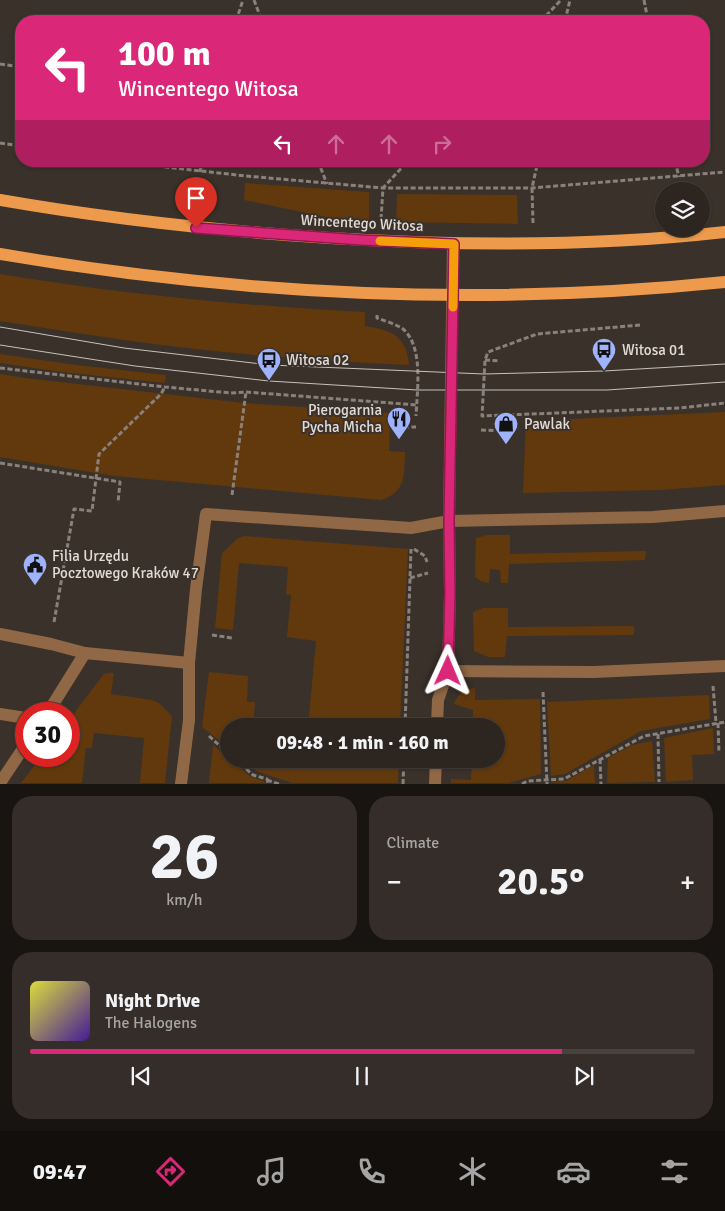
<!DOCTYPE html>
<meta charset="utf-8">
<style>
:root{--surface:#2c2520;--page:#342d29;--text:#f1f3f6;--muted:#a6a5a5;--line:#48423e;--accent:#db2777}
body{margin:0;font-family:Signika,sans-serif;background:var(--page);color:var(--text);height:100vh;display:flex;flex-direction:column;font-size:19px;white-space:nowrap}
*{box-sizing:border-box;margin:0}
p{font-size:16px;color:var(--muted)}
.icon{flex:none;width:28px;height:28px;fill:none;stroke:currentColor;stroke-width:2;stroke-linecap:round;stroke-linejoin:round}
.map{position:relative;height:784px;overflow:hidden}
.drawer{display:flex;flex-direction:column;gap:12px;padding:12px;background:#181412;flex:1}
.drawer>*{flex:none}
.guide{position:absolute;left:15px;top:15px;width:695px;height:152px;border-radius:20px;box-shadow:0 1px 4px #0004,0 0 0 1px var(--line);background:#db2777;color:#fff;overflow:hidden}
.tools{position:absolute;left:655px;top:182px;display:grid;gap:10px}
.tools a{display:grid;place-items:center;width:55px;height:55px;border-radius:50%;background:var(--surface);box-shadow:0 1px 4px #0004,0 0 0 1px var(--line);font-size:25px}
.speed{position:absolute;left:15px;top:702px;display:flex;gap:10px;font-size:25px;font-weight:700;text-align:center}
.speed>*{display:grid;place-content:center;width:65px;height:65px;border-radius:50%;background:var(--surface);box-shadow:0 1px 4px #0004,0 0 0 1px var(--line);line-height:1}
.speed .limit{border:8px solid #d22;background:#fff;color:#111}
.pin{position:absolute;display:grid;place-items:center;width:42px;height:42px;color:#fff;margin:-51px -21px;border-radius:50% 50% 50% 0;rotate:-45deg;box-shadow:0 0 5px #0007}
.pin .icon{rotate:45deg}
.me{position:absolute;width:55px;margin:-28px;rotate:1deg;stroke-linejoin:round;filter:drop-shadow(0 0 4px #0008)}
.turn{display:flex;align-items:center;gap:18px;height:105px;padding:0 20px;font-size:22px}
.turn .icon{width:65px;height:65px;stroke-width:2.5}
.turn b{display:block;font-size:35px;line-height:42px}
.lanes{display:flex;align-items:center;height:48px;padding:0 20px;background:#0003;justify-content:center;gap:25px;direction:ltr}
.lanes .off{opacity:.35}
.big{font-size:38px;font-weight:700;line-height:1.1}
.drawer .tile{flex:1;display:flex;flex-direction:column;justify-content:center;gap:8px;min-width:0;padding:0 18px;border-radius:20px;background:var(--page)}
.drawer .dial{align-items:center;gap:0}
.dial b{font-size:65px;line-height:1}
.song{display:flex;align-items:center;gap:15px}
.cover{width:60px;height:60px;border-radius:8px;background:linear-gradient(135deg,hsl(60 70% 55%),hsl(260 70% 35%))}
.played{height:5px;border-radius:2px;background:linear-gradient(90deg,var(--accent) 80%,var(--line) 80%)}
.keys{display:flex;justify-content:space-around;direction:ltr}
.heat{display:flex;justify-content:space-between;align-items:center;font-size:28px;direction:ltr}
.drawer .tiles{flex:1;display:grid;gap:12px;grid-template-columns:1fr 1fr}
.tile:last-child{grid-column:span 2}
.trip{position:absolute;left:220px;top:718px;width:285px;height:50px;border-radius:25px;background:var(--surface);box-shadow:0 1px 4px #0004,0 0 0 1px var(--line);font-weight:700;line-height:50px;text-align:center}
.tab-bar{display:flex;height:80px;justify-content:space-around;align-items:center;background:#120f0d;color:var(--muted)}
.tab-bar .icon{width:35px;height:35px}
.tab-bar .on{color:var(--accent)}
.tab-bar b{font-size:22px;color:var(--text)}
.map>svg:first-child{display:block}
.green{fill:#62390d}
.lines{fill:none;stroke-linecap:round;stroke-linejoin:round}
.path{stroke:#89817b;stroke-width:3;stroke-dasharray:5 2.5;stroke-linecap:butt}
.minor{stroke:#906845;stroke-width:12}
.major{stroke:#ed9a4c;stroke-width:12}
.tram{stroke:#c8c1bc;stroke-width:1}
.route-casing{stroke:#8e194d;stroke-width:12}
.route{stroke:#db2777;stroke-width:9}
.slow{stroke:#f59e0b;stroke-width:9}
.labels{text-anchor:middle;stroke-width:4;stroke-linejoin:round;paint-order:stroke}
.street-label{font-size:15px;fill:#e1dbd6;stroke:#3a312a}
.poi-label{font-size:15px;fill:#e1dbd6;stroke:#3a312a;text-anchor:start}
</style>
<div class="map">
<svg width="725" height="784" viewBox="0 0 725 784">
<rect width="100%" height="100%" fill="#3a312a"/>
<g class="green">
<path d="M245 183 369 192V221L336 219 244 200Z"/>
<path d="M397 194 517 195 518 224 396 222Z"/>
<path d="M0 274C121 294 243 306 365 312V326C390 330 407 335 409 365 366 363 323 361 280 357 186 350 93 336 0 321Z"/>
<path d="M0 354 76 365 166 375 165 383 62 372 0 363Z"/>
<path d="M0 374 25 378 244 403 406 414 407 423H390L389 451 405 452C404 474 407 492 381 500L114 476 0 457Z"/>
<path d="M725 412V485L660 490 523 493 526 421Z"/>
<path d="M487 535H510V554L646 551 645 560 509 564 508 583H501L500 570 490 569 489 583 481 581 475 577 476 538Z"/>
<path d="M245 536 408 549 400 726H308L316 641 287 637 291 595 286 594 288 567 239 563 233 630 215 628 222 553 238 538Z"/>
<path d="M483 608H508V627L634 626V635L507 636 505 657H488L474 651 473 612Z"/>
<path d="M209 672 248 676 247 702H255L253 726H229V748L202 727Z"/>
<path d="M108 673H114L111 694 152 700 159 703 172 716 165 783H140L144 738 94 733 92 748H86L82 783H21L42 756H69V720L100 679 104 674Z"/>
<path d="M475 688V700L540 699 541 774 508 783H451V779L471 780 472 759H496V726H473V710L454 704C458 694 463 689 475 688Z"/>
<path d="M709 695 710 719 641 731 565 774 551 776 547 702Z"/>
<path d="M713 728 714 754 692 755 693 780 666 782 664 738Z"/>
<path d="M652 741 655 782 607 783 608 758 632 745Z"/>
<path d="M213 745 251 777 264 781 265 783H209Z"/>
<path d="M241 759H399L398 783H292L256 771Z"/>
<path d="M594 765 595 783H554L553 782 566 781Z"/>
</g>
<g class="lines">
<g class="path">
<path d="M254 0 262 21"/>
<path d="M644 0 648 21"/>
<path d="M236 21 243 0"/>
<path d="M541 21 561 0"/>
<path d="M565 21 570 0"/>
<path d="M0 64 21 67"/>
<path d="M0 143 21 146"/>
<path d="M112 161 246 176 383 188H532L725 172"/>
<path d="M318 161 327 184"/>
<path d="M675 161 679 177"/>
<path d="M200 172 202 161"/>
<path d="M381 219 383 188 408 161"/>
<path d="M533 223 532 188 538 161"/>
<path d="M377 315V318C385 321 396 324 403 329 424 347 417 391 416 416"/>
<path d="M640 325 537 334 488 352 485 360 482 416 680 408 725 403"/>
<path d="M485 360 500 361"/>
<path d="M0 368 165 387 231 393 246 392 417 405"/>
<path d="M404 427H416"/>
<path d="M481 430 502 431"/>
<path d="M0 463 120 482 118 503"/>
<path d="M232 495 246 392"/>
<path d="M414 549 425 556 427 562"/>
<path d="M410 578 428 573"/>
<path d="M54 622 74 509 92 511 99 454 161 394 165 387"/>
<path d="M212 635 232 638"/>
<path d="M713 686 716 723"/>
<path d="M543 692 547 784"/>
<path d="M718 723 719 753"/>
<path d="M405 726 411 549"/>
<path d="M658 734 659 782"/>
<path d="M209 736 229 754"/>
<path d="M235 759 253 775 267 779 268 784"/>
<path d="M600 759 601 784"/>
<path d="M267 780 279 784"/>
<path d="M403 784 404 759"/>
<path d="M522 784 527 781 564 779 644 736 725 722"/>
</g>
<g class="minor">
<path d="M0 634 51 644 85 653"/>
<path d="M448 671 594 672 725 666"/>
<path d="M0 714 26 718"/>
<path d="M47 714 85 653 189 663 196 589 206 514 411 528 449 521 653 517 725 511"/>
<path d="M437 726 438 700 448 671 450 594 449 521 453 244"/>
<path d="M0 783 26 744"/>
<path d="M181 784 189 720V663"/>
<path d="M435 784 436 759"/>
</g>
<g class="major">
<path d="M0 200C109 219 219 231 330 238 461 246 594 247 725 232"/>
<path d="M0 254C239 295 483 307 725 282"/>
</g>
<g class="tram">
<path d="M0 327 124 348 270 365 484 374 604 371 725 364"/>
<path d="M0 345 135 366 269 381 417 390H607L725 382"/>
</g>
</g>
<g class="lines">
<defs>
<path id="route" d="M196 228 361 240 454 244 449 521 450 594 448 671"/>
</defs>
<use href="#route" class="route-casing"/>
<use href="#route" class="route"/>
<path class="slow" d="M380 241 454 244 453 307"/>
</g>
<defs>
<symbol id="bus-pin" viewBox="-11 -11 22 30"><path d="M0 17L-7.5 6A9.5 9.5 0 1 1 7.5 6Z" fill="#9fb3fd" stroke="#3a312a"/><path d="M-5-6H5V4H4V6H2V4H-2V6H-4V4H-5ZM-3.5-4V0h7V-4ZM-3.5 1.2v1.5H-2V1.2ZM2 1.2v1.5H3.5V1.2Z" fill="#111"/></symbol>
<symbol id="restaurant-pin" viewBox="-11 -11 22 30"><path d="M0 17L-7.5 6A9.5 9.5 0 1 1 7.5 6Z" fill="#9fb3fd" stroke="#3a312a"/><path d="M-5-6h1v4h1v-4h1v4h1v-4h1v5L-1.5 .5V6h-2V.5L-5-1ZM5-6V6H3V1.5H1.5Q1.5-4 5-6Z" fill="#111"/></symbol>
<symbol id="shop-pin" viewBox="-11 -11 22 30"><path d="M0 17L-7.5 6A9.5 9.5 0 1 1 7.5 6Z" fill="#9fb3fd" stroke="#3a312a"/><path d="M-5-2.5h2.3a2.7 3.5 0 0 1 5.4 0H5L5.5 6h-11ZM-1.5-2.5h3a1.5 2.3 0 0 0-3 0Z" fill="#111"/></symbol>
<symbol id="civic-pin" viewBox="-11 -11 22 30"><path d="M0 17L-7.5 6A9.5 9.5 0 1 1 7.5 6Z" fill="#9fb3fd" stroke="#3a312a"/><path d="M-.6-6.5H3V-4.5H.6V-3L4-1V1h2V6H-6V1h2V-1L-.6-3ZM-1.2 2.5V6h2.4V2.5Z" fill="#111"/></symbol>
</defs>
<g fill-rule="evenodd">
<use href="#bus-pin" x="590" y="336" width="28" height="38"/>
<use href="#bus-pin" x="255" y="346" width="28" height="38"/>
<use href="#restaurant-pin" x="385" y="405" width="28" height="38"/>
<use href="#shop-pin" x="492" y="410" width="28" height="38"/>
<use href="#civic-pin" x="21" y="551" width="28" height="38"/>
</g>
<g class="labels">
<g class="street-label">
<text transform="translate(362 223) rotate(3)" y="5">Wincentego Witosa</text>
</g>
<g class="poi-label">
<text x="622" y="355">Witosa 01</text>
<text x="286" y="365">Witosa 02</text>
<text x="382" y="415" text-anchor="end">Pierogarnia<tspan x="382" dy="17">Pycha Micha</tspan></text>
<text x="524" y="429">Pawlak</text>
<text x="52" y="561">Filia Urzędu<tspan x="52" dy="17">Pocztowego Kraków 47</tspan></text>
</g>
</g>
</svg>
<div class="tools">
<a><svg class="icon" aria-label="layers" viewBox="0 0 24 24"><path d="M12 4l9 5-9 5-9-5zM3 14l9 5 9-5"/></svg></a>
</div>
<div class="speed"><div class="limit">30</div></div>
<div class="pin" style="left:196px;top:228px;background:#d93025"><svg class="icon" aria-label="arrive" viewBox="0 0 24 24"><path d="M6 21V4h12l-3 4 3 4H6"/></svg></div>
<svg class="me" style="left:448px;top:671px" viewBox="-20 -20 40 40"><path d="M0-17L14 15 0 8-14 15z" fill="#db2777" stroke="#fff" stroke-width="4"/></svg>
<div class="trip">09:48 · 1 min · 160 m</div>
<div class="guide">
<div class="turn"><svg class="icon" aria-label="left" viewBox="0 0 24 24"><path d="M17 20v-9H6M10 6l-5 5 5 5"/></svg><div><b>100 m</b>Wincentego Witosa</div></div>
<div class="lanes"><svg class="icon" aria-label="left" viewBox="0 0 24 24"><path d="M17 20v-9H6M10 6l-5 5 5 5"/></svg><svg class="icon off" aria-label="ahead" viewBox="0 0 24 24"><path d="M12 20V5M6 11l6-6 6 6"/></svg><svg class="icon off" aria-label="ahead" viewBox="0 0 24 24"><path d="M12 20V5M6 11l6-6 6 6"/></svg><svg class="icon off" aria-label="right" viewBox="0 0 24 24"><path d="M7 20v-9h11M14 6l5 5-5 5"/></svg></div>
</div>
</div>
<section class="drawer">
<div class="tiles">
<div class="tile dial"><b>26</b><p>km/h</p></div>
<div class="tile"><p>Climate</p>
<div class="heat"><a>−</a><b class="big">20.5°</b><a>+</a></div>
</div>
<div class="tile">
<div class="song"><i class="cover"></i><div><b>Night Drive</b><p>The Halogens</p></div></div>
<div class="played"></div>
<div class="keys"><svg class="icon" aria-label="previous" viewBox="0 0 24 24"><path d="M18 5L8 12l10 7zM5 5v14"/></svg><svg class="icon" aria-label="pause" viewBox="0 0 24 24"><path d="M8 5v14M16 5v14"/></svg><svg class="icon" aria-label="next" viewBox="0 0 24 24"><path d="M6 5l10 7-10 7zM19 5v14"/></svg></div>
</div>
</div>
</section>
<nav class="tab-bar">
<b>09:47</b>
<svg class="icon on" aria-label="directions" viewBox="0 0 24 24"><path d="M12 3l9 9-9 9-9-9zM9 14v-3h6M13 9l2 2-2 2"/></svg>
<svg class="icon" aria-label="music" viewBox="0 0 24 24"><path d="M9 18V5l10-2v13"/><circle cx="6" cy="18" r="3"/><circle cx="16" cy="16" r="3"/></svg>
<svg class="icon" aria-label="phone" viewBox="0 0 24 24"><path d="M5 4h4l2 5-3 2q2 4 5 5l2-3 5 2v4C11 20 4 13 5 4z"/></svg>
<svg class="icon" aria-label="climate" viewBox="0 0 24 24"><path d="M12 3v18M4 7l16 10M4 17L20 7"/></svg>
<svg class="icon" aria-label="car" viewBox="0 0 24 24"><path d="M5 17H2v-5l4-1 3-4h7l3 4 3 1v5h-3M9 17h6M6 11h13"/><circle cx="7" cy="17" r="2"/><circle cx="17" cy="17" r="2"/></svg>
<svg class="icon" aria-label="filters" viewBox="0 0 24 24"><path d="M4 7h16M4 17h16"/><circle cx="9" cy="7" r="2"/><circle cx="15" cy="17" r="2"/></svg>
</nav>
